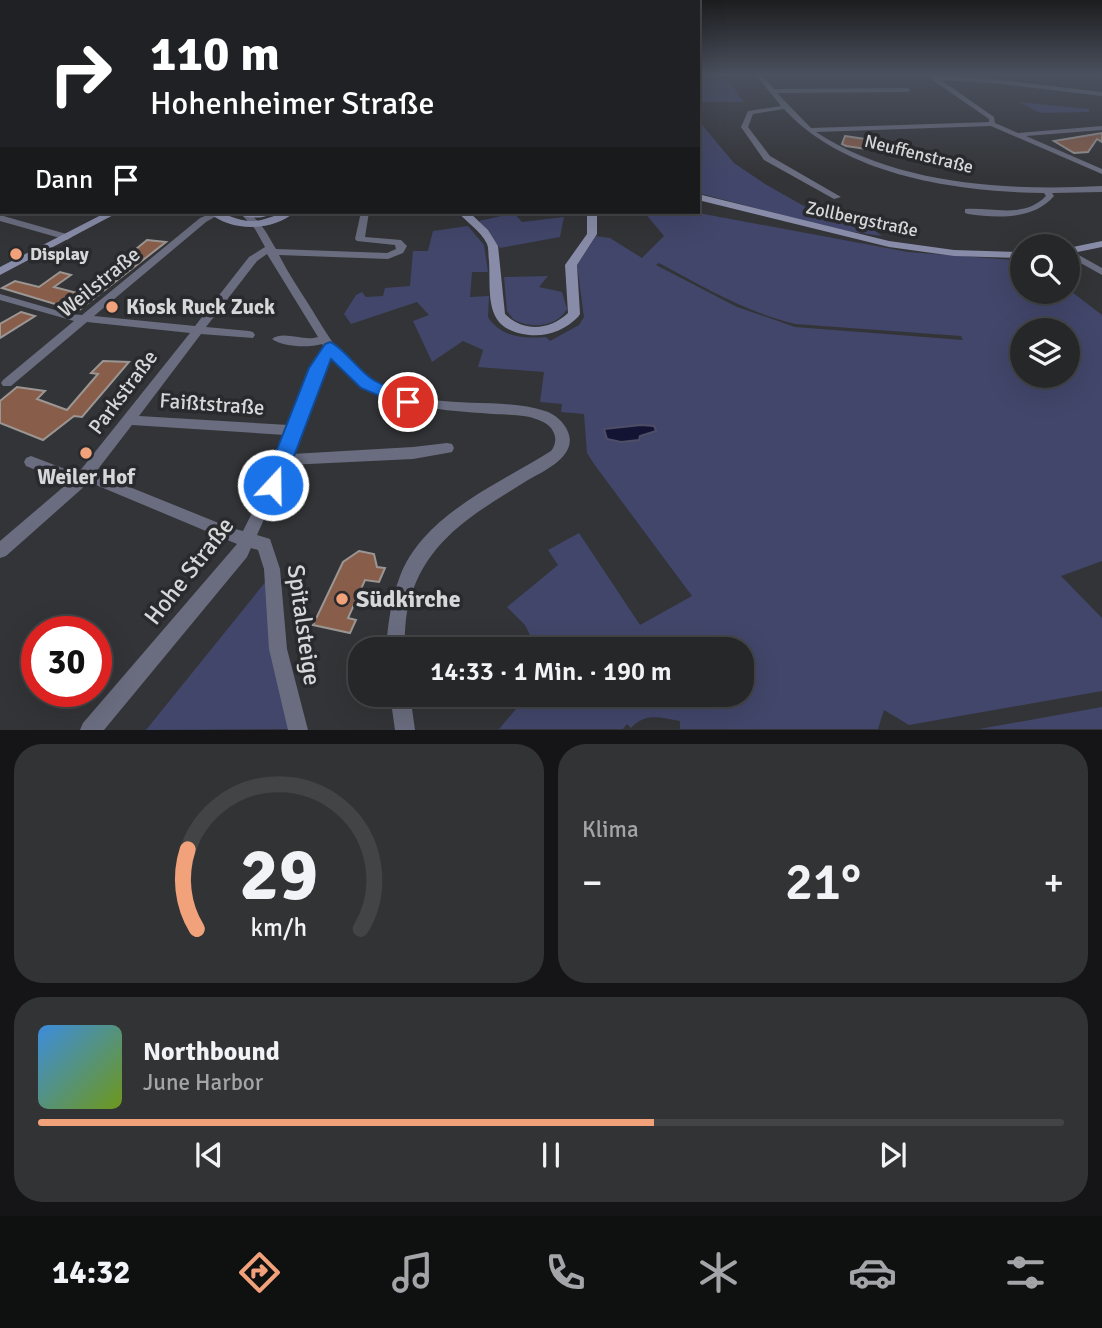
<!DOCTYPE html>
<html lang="de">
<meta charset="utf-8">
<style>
:root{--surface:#262729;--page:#323335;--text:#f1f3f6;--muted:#a4a5a8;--line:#424446;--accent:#f1a27b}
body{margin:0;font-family:Signika,sans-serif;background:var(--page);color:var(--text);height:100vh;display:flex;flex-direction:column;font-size:26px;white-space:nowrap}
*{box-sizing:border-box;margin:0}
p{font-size:23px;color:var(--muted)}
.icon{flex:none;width:38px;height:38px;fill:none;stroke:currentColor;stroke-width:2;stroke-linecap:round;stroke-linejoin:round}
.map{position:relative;height:730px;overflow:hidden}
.side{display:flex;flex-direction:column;gap:14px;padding:14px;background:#151517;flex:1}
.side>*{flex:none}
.top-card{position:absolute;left:0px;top:0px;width:700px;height:214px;box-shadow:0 7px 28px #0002,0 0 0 2px var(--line);background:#202124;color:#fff;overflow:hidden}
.controls{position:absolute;left:1010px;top:234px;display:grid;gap:14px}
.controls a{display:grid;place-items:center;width:70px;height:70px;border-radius:50%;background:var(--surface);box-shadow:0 7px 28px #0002,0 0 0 2px var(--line);font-size:35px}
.speed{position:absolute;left:21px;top:616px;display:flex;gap:14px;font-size:35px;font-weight:700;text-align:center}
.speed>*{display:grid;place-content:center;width:91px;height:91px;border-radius:50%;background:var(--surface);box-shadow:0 7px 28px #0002,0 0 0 2px var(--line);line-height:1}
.speed .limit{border:10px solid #d22;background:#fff;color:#111}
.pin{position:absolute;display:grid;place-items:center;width:60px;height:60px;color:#fff;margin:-30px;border:4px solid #fff;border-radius:50%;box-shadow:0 2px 7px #0007}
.me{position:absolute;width:77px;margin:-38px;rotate:21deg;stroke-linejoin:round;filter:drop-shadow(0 0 5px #0008)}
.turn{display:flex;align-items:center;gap:24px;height:147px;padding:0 35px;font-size:32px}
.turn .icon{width:91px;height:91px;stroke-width:2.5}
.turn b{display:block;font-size:49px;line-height:60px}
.then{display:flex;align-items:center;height:66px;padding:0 35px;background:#0003;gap:14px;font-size:26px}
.big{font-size:52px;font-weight:600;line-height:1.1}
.side .tile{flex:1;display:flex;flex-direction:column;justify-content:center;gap:10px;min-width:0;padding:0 24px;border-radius:28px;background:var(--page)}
.side .dial{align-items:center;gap:0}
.dial svg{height:182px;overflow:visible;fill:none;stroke:var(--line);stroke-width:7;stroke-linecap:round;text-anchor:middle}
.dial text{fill:var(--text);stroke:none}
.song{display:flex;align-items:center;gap:21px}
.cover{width:84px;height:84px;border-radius:10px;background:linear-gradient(135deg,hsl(210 70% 55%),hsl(80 70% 35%))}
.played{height:7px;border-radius:4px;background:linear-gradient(90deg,var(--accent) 60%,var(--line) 60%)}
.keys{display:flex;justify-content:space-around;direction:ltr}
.heat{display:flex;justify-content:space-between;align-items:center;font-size:38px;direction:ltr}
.side .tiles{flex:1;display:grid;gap:14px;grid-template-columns:1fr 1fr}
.tile:last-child{grid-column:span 2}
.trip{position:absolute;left:348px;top:637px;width:406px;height:70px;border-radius:28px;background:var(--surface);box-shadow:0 7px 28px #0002,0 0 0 2px var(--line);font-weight:600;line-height:70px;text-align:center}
.menu{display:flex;height:112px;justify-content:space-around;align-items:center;background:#0f1010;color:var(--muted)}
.menu .icon{width:49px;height:49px}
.menu .current{color:var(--accent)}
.menu b{font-size:32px;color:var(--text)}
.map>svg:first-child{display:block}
.green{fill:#42466a;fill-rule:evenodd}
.water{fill:#131334;stroke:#4e4e66;stroke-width:2}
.building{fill:#885e4a;stroke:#9b9694;stroke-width:2}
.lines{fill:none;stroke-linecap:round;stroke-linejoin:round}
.street{fill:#6a6d7f;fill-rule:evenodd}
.secondary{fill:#888ca8;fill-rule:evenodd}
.highway{fill:#b3b9e6;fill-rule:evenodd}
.route{fill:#1a73e8;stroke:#114b97;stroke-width:2}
.poi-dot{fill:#f1a27b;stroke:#292a2d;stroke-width:2.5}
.labels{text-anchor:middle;stroke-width:7;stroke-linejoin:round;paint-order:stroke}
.far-street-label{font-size:18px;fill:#d6d7d9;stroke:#292a2d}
.far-poi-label{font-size:18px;font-weight:bold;fill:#d6d7d9;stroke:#292a2d;text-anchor:start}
.street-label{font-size:21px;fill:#d6d7d9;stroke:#292a2d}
.poi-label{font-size:21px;font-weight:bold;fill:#d6d7d9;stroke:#292a2d;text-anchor:start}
.near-street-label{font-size:24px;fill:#d6d7d9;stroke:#292a2d}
.near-poi-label{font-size:24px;font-weight:bold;fill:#d6d7d9;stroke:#292a2d;text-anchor:start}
</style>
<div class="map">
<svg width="1102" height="730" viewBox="0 0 1102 730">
<rect width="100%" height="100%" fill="#333437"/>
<g class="green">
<path d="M698 75H724L744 102H698Z"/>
<path d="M1019 102 1089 109V112L1040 113Z"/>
<path d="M698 120 734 163 765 184 825 218 854 215 882 236 840 230 698 193Z"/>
<path d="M644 212H693L908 252 1014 260 1022 268V292H1068V289L1102 315V561L1061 576 1102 618V691L909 725 884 710 878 729H680V721C660 718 646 712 631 728L627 724 623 729H499L528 695H742V649H537L525 625 507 607 558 565 548 550 579 533 640 625 692 596 594 464 587 453 584 414 561 412 562 404 540 402 544 372 478 367 483 350 463 341 432 362 413 321 429 315 417 302 351 324 344 314 356 295 362 292 366 297 383 296 385 288 410 286 413 251H428L433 231 468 226 484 245 488 272H472L470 297 489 296 488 317C500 337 525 339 546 337L550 341 579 325 584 317 577 265 596 236 610 238 642 258 664 236ZM659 263C703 287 746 312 795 324L961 336 963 340 795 327 737 307 656 265ZM1022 331H1068V376H1022Z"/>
<path d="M514 213 522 222 564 217 560 237 500 248 479 221Z"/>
<path d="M548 276 539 287 562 292 567 309C556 328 530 329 513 319L507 311 504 277Z"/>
<path d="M267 580 290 729 146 730Z"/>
<path d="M1102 707V729H979Z"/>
</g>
<path class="water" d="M641 425 654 426 656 431 640 436 639 440 621 442 607 439 604 429Z"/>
<g class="building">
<path d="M1102 133V142L1097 139 1088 152 1074 153 1054 141Z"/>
<path d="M845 136 865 139 871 143 866 149 846 146 842 144Z"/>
<path d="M147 240 166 242 78 311 2 288 15 281 39 287 60 272 71 275 54 287 81 294Z"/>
<path d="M21 312 35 316 0 338V324Z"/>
<path d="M103 361 129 362 82 417 74 416 43 440 0 423V401L17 387 45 391 37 399 67 410 98 374 91 373Z"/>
<path d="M359 551 374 554 377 567 385 568 379 582 365 580 348 618 356 620 350 633 313 625 343 562Z"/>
</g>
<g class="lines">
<g class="street">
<path d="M756 75H762L774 89 908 88 911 90 908 92 777 93 811 128 989 122V119L931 79 929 77 932 75 993 79 1102 92V96L993 83 941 80 994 117 995 123 1018 133 1102 126V130L1026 136 1102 169V174L991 126 816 132C896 185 1009 191 1102 186V192L1052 193 1054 196C1034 220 997 218 968 214L965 213V209C992 207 1024 219 1046 196L1044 193C958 192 845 176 784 109L753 114 748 127 770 156 841 197 834 199 764 160 741 127 748 111 781 106Z"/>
<path d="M214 212 220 214 206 222 94 316 195 326 249 257 265 247 255 229 241 214 243 212C259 215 268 236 276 249L387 253 396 249 395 245 357 241 355 239 361 212H369L365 237 401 240 407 246 403 253 388 259 279 255C288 273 299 289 309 305 326 332 341 361 369 378 389 390 411 397 434 400 469 405 512 400 545 411 555 414 564 422 568 432 578 456 544 471 528 480 475 513 423 541 408 607 405 620 405 635 404 649H386C388 624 391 600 400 576 424 514 499 484 551 451 560 440 554 426 541 421 528 414 508 415 493 414 431 409 373 408 330 356L323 368 292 454 413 447 447 443 452 444 454 448 452 452 447 453 413 459 288 465 257 535 270 539 280 569 287 649 308 730H288L269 649 264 569 258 550 251 548 247 557 104 730H80L83 723 237 544 96 485H86L6 556 0 558V541L68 483 26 466 24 462 26 458 31 456 73 472H79L190 333 87 322 11 386H3L1 383 3 380 74 321 0 300V294L69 314 82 315 200 218ZM267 254 318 337C303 342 284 330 272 339 283 347 308 348 322 344L324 347 311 368 289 425 139 416 201 334 253 338 255 335 253 332 249 331 206 327 257 261ZM132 425 285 435 266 485 243 531 231 528 95 473Z"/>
<path d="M0 215 70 235 72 237 67 240 0 221Z"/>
<path d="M1068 249 1102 268V275L1068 256Z"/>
<path d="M390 695H410L415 730H395Z"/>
</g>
<g class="secondary">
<path d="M0 107H2L0 112Z"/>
<path d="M698 194 889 241 954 250 1022 252V258L954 256 889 247 698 200Z"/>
<path d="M107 212H119L0 275V267Z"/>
<path d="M208 212C223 211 236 221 252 221 267 221 280 211 295 212 272 232 231 232 208 212Z"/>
<path d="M232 212H261L268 215C260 220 240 217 232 212Z"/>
<path d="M458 212H469L488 230 498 246 505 314C523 332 549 331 568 313L565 265 587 234V212H597V234L577 265 580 314 578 317C565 330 548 337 529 335 483 330 491 296 489 261 488 255 489 249 487 244 481 231 467 223 458 212Z"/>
<path d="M1102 241V247L1068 254V248Z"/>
</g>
<g class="highway">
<rect x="0" y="161" width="2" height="8"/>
<rect x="0" y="178" width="2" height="8"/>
</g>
</g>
<linearGradient id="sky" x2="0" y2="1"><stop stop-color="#1c1d1e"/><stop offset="0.42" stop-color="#4a505e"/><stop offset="1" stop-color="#4a505e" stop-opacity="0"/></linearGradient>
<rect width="1102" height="177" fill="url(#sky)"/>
<path class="route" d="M330 342C342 346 359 371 372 379 384 387 400 392 414 397L416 402 408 408 361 388 331 359 283 485 280 491H266L263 485 309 368 325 344Z"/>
<g class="poi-dot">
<circle cx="16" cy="254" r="7"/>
<circle cx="112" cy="307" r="7"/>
<circle cx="86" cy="453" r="7"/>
<circle cx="342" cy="599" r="7"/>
</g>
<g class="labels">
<g class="far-street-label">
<text transform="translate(919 154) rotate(14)" y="6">Neuffenstraße</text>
<text transform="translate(862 219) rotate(12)" y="6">Zollbergstraße</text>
</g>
<g class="far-poi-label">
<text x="30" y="260">Display</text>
</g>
<g class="street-label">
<text transform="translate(99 282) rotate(-39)" y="7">Weilstraße</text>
<text transform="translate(123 392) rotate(-53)" y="7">Parkstraße</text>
<text transform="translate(212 404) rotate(4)" y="7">Faißtstraße</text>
</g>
<g class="poi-label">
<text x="126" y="314">Kiosk Ruck Zuck</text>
<text x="86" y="484" text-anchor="middle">Weiler Hof</text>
</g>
<g class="near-street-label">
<text transform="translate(189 571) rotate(-52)" y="8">Hohe Straße</text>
<text transform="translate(304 625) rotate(82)" y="8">Spitalsteige</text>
</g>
<g class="near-poi-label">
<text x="356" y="607">Südkirche</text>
</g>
</g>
</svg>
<div class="controls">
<a><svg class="icon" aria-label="search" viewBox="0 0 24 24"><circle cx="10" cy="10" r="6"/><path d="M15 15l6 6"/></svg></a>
<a><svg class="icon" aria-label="layers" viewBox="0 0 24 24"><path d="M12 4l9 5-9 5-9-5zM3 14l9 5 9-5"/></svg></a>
</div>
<div class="speed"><div class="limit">30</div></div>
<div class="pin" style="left:408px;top:402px;background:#d93025"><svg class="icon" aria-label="arrive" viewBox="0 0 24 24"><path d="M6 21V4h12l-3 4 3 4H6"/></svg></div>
<svg class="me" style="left:273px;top:485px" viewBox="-20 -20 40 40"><circle r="17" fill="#1a73e8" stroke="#fff" stroke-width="3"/><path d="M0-11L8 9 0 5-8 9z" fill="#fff"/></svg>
<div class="trip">14:33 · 1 Min. · 190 m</div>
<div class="top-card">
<div class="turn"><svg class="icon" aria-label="right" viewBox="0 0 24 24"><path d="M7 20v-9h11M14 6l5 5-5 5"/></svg><div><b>110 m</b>Hohenheimer Straße</div></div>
<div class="then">Dann<svg class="icon" aria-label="arrive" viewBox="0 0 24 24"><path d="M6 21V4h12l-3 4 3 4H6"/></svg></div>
</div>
</div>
<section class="side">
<div class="tiles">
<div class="tile dial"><svg viewBox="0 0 100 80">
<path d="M14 69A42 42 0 1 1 86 69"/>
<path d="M14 69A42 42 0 0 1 10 34" stroke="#f1a27b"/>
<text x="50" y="56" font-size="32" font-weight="700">29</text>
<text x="50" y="72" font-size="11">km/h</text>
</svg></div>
<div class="tile"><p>Klima</p>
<div class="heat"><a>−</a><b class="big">21°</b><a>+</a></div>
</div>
<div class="tile">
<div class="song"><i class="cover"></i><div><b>Northbound</b><p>June Harbor</p></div></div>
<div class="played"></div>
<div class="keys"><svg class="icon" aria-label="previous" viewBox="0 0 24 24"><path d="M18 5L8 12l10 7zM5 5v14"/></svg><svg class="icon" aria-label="pause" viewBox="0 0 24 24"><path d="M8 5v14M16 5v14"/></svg><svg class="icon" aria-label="next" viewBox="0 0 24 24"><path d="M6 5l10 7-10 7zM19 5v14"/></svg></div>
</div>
</div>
</section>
<nav class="menu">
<b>14:32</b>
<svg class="icon current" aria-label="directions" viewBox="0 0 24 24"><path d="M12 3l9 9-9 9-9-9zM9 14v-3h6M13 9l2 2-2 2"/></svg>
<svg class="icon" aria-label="music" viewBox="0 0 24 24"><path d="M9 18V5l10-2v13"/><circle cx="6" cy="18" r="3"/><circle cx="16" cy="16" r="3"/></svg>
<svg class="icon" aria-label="phone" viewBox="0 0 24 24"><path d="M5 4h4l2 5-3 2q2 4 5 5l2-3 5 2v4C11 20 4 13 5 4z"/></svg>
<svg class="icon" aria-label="climate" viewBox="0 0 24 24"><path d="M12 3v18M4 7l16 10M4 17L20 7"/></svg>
<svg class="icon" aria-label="car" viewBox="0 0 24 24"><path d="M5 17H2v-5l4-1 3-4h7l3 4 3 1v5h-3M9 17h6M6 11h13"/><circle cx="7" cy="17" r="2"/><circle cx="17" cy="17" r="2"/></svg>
<svg class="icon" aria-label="filters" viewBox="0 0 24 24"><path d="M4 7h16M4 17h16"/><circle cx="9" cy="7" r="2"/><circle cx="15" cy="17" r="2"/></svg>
</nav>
